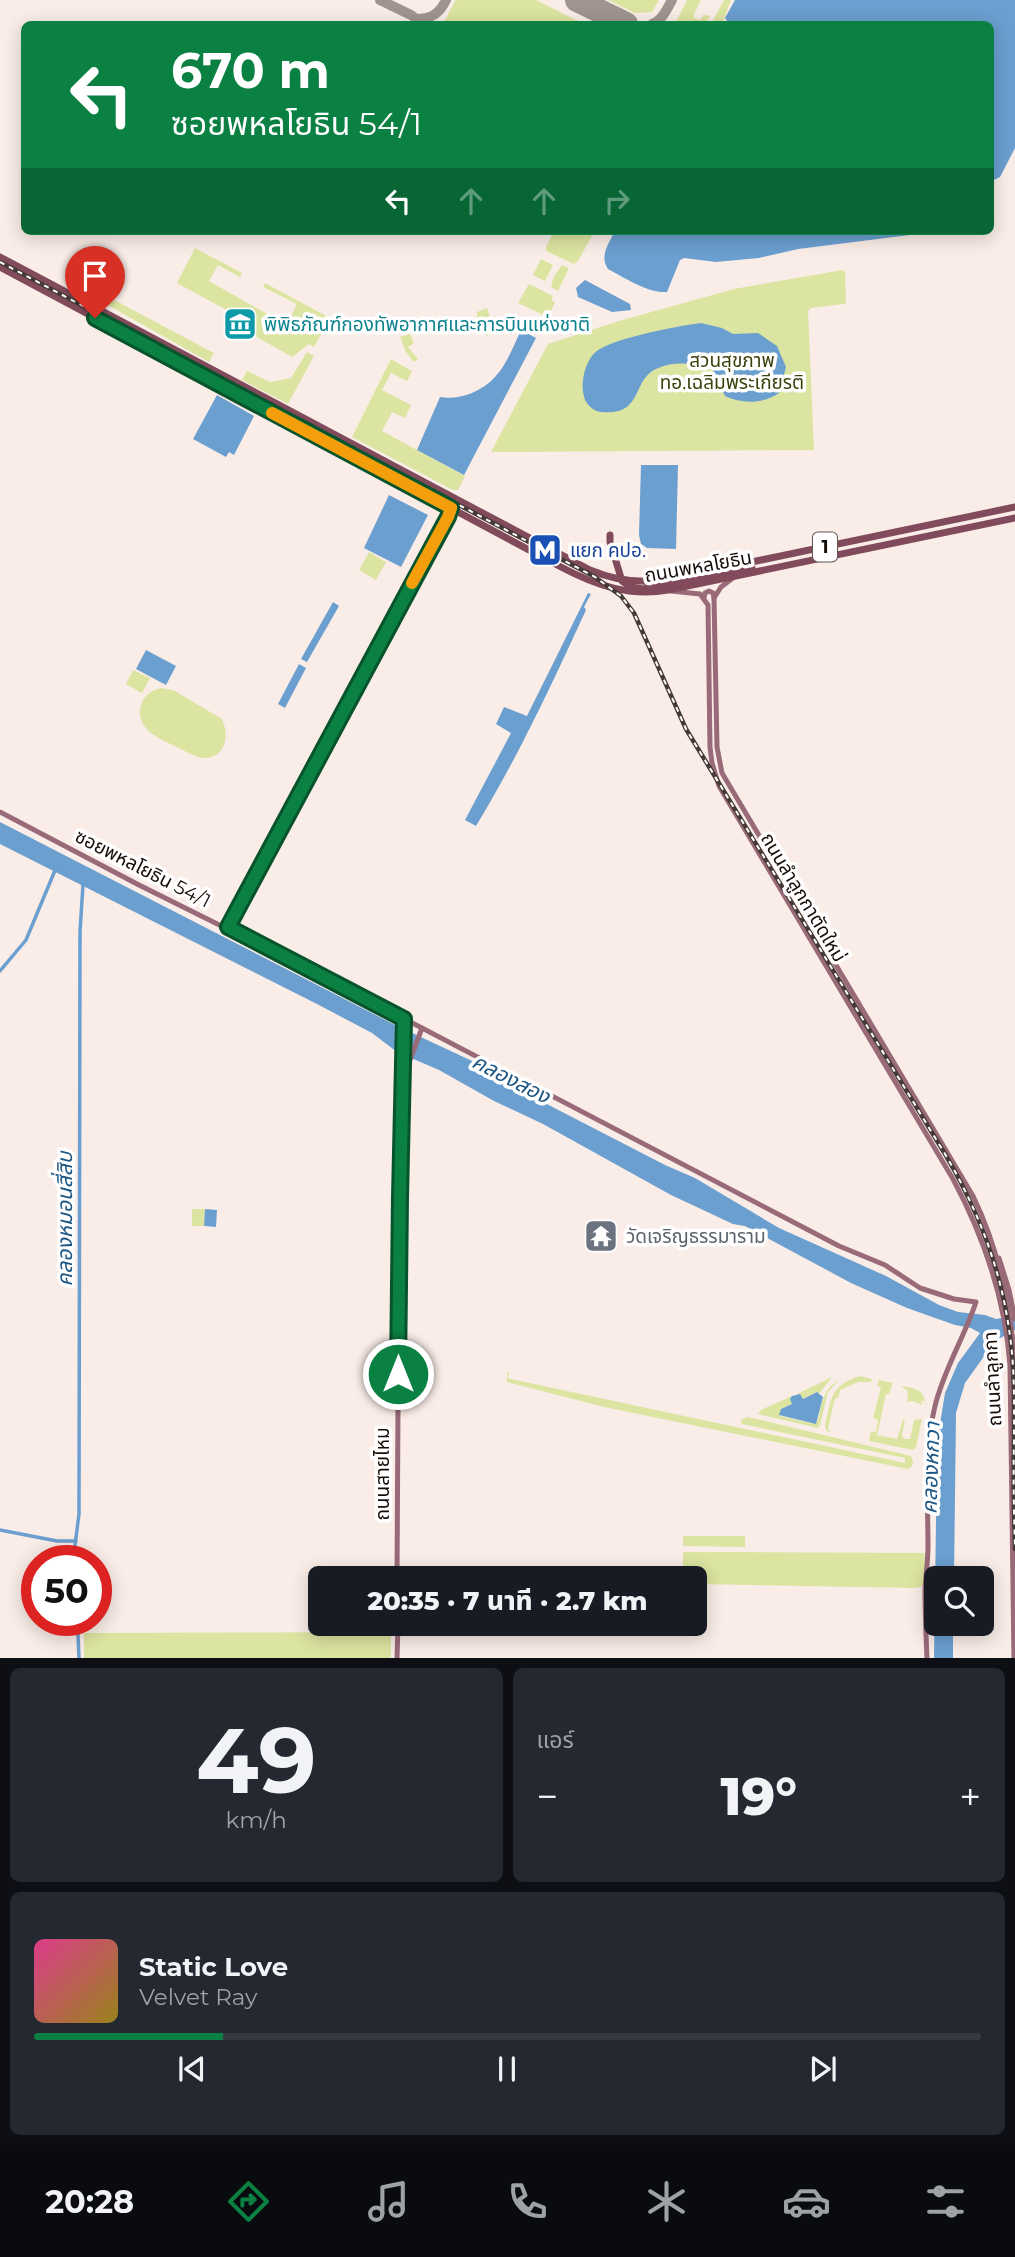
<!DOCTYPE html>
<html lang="th">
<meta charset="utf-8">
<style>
:root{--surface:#171b24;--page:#242831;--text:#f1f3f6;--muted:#9ea1a6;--line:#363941;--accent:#0b8043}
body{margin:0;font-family:Montserrat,"Noto Sans Thai",sans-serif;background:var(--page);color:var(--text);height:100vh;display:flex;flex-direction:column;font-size:26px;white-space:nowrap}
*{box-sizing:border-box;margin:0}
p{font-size:23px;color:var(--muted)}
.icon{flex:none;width:38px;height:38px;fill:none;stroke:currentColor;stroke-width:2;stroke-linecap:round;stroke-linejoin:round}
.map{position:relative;height:1658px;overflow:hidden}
.sheet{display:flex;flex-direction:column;gap:10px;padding:10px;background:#0d0f14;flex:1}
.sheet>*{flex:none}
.guide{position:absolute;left:21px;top:21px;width:973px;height:214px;border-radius:10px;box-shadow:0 4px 18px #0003;background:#0b8043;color:#fff;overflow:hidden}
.controls{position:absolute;left:924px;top:1566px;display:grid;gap:14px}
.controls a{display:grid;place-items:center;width:70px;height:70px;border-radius:10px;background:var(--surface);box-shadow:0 4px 18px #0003;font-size:35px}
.speed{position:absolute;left:21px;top:1545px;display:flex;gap:14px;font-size:35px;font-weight:700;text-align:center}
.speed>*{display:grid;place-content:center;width:91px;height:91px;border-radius:50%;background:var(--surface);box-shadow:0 4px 18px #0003;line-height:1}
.speed .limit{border:10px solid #d22;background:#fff;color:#111}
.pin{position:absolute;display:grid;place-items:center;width:60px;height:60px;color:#fff;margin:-72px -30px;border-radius:50% 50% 50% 0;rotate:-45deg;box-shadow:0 0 7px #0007}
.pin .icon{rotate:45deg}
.me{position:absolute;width:77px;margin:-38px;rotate:0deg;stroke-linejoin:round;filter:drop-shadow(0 0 5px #0008)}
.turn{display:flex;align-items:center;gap:24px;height:147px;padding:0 35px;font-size:32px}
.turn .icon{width:91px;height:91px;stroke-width:2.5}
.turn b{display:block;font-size:49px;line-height:60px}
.lanes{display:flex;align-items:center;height:66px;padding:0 35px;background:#0003;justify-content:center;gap:35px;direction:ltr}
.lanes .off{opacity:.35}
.big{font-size:52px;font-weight:800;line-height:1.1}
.sheet .tile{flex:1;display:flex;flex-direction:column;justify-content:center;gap:10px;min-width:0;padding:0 24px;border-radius:10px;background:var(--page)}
.sheet .dial{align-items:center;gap:0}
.dial b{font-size:91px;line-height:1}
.song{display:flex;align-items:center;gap:21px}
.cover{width:84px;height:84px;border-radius:10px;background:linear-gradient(135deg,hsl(330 70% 55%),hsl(50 70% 35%))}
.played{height:7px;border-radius:4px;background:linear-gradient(90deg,var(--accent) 20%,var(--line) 20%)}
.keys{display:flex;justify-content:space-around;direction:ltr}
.heat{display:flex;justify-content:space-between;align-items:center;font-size:38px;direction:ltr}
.sheet .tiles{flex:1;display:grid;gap:10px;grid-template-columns:1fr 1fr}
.tile:last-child{grid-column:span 2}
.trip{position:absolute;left:308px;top:1566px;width:399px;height:70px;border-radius:10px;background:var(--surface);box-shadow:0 4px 18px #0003;font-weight:800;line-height:70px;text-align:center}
.tab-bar{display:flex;height:112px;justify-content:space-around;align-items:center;background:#090b0e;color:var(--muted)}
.tab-bar .icon{width:49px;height:49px}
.tab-bar .selected{color:var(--accent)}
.tab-bar b{font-size:32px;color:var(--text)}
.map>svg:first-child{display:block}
.green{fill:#dce4a1}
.water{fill:#6b9fd0}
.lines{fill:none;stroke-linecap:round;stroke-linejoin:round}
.canal{stroke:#6b9fd0;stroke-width:3.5}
.taxiway{stroke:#a0948e;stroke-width:10}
.runway{stroke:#a0948e;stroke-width:24}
.secondary{stroke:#996a77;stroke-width:5}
.primary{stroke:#824b5b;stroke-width:7}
.rail-casing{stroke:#453a35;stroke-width:4.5}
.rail{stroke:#fff;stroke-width:2;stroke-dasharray:5;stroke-linecap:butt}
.primary-bridge{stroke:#824b5b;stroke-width:7}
.route-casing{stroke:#07532c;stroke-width:18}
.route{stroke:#0b8043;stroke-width:12}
.slow{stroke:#f59e0b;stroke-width:12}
.labels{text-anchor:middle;stroke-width:7;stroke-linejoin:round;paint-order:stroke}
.shield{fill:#fff;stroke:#5d5652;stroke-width:2}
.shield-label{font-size:18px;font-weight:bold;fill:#170d08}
.culture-label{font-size:19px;fill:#0d838f;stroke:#fff;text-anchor:start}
.park-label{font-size:19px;fill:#3d410b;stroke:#fff}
.transit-label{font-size:19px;fill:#164399;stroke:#fff;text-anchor:start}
.street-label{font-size:19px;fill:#170d08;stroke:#fff}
.worship-label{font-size:19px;fill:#5b616d;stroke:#fff;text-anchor:start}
.water-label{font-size:21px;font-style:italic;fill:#1c5684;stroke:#fff}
</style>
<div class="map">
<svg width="1015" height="1659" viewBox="0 0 1015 1659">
<rect width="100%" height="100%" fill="#faede7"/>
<g class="green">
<path d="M459 0H536L584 24H443L455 1Z"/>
<path d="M608 0H659L652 12 635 13Z"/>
<path d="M687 0H701L694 14V18L700 20 704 15 710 16 705 24H675Z"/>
<path d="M724 0H731L722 24H711Z"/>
<path d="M554 231H588L593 234 578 261 574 264 546 251V247Z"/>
<path d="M195 248 242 273 240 277 218 265 209 281 290 327 293 322 289 320 297 304 263 287 265 283 330 318 314 347 309 344 292 357 229 321 232 313 177 283Z"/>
<path d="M541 259 553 265 545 281 533 275Z"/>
<path d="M562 265 569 268 558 291 551 287 554 276Z"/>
<path d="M843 270 845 272 846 302 844 304 811 308 808 311 814 450 491 452 548 344 619 321 734 289Z"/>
<path d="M529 284 553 296 551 300 555 302 548 317 518 303Z"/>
<path d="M101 293 214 353 209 362 97 299Z"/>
<path d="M487 308 491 320 488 336 478 331 477 312Z"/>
<path d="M410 334 414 343 408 347 418 359 414 362 406 352 400 337Z"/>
<path d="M307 352 314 356 288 404 242 380 247 371 270 382 291 378Z"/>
<path d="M391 359 412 371 407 381 391 373 382 390 411 405 405 418 392 412 382 431 465 476 458 490H453L352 437Z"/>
<path d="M369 552 386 562 376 580 359 570Z"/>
<path d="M133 670 150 678 142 693 126 684Z"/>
<path d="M161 688 173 690 222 719C229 735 227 755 207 758 198 759 189 753 181 749 163 740 134 731 141 705 144 695 152 690 161 688Z"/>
<path d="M192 1209H205L204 1226H192Z"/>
<path d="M507 1372H509L508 1378 511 1379 905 1463V1458L742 1424 741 1420 748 1417 911 1456 913 1461 912 1466 908 1469 604 1407 507 1382Z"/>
<path d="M860 1376 872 1379 871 1382H858L840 1390 838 1398H835L828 1429 831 1432 827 1431 825 1426C831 1400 830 1385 860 1376Z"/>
<path d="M832 1377 819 1394 817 1392 802 1399 797 1394Z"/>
<path d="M839 1380 828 1392 820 1425 818 1428 758 1414 761 1410 792 1396V1404L781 1409 780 1416 810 1423 818 1421C821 1404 823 1389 839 1380Z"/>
<path d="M879 1380 893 1383 889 1394H886L877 1435 897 1439 903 1420H905L902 1435 904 1439H910L914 1420 922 1419 916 1447 913 1450 869 1441 871 1431 876 1432 878 1420 873 1418 881 1387 877 1386Z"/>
<path d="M901 1386C913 1388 926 1389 925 1405L924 1401H921L922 1405 913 1401 907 1402 908 1391Z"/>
<path d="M683 1536H745V1547L683 1546Z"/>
<path d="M683 1552 925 1553 924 1586 915 1588 695 1584V1578H678V1575H683Z"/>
<path d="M391 1632V1658H84V1633Z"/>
</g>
<g class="water">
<path d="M735 0H1015V148L1000 177 994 180 991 174 990 24H735L728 22 725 18Z"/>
<path d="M615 231H942L798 249 759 258 716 262 684 258 680 260 667 292C647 293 625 278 608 269 599 256 609 243 615 231Z"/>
<path d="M585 280 630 304 631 310 612 312 578 297 576 288Z"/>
<path d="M701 323 722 328 733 334 758 333 777 346 786 367 779 393C763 404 742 404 725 396L713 370 708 367C691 363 672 361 656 369 631 381 644 416 601 412 594 411 589 407 585 400 582 391 582 383 584 374 586 366 590 356 597 351 614 338 678 326 701 323Z"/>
<path d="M521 330 536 338 464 475 417 450 440 397C451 399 461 397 472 393 501 381 509 356 521 330Z"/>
<path d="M217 395 254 416 234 455 229 452 226 457 193 439Z"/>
<path d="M641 465H678L676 549 647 548 641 544 639 535Z"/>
<path d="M389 495 428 515 401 567 364 548Z"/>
<path d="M588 593 591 594 584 607 586 610C552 684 518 757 476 826L465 820 511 733 496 724 504 707 527 716Z"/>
<path d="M333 602 339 606 307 662 301 659Z"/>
<path d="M146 650 176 666 166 685 136 669Z"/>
<path d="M299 664 306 668 285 708 278 704Z"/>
<path d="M0 822 393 1024 485 1067 502 1081 665 1165 695 1178 779 1228 886 1276 939 1305 958 1312 985 1315 996 1319 1015 1316V1330L995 1341 965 1383 956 1413 954 1578H936V1624H953V1658H934L937 1453 940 1424 945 1393 958 1363 980 1333 971 1328 955 1325 907 1308 851 1283 745 1226 733 1224 671 1195 543 1124 494 1101 439 1070 397 1052 372 1033 317 1004 0 844Z"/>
<path d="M205 1209 217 1210 216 1227 204 1226Z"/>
<path d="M817 1392 823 1397 816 1424 779 1415 781 1409 792 1404 790 1399 792 1396 800 1394 803 1399Z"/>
</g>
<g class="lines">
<g class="canal">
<path d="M0 971 26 940 56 868"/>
<path d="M0 1530 57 1541H76"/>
<path d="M73 1561 79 1514 80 931 83 885"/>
<path d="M75 1620 78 1634 79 1659"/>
</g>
<g class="taxiway">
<path d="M380 0 411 15 424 24"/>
<path d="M416 19C432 19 440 13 446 0"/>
<path d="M652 24C662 21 667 9 672 0"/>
</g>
<path class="runway" d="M577 0 626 24"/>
<g class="secondary">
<path d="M733 578 721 587 714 598 717 747 722 773 973 1196C998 1247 1010 1305 1015 1361"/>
<path d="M671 591 700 594 708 605 710 747 712 763 719 786 953 1179C984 1237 1005 1298 1010 1365L1014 1659"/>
<path d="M704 598 705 593 709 591 713 593 714 598"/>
<path d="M0 812 139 885 332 981 839 1246 885 1265 920 1288 954 1299 976 1302C964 1338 944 1369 935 1406 924 1451 928 1500 928 1546 928 1560 926 1574 925 1589 925 1612 926 1635 927 1659"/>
<path d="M227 927 448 517 456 499"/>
<path d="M405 1073 422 1028"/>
<path d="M999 1258 1009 1290 1015 1319"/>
<path d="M397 1578 399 1238 404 1019"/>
<path d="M397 1659 398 1624"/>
</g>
<g class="primary">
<path d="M0 257 590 570C616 581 642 584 670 579L1015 507"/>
<path d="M0 267 561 567C595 585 629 597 668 590L1015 518"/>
</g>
<defs>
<path id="rail" d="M0 262 595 577 621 596 634 613 686 729 945 1154C977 1208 1000 1266 1009 1329 1015 1366 1014 1404 1014 1442 1013 1478 1014 1513 1015 1549"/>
</defs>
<use href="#rail" class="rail-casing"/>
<use href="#rail" class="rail"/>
<path class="primary-bridge" d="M610 535V542L622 581 631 587 643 589 752 568"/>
</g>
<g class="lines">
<defs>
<path id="route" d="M95 318 451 508 448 517 228 927 404 1019 400 1197 398 1374"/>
</defs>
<use href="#route" class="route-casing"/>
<use href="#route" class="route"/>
<path class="slow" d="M272 413 451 508 448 517 412 583"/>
</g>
<defs>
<symbol id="museum-square" viewBox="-11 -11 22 22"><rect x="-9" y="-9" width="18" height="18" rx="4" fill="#0f9aa8" stroke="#fff"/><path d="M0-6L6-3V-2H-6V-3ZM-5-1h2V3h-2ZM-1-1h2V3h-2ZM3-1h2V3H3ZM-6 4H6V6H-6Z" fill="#fff"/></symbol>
<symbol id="metro-square" viewBox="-11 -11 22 22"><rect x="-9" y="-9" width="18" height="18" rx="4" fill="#1a4fb4" stroke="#fff"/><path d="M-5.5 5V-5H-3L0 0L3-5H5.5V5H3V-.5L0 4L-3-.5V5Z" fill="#fff"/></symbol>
<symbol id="temple-square" viewBox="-11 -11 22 22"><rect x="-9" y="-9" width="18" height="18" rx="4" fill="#6b7280" stroke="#fff"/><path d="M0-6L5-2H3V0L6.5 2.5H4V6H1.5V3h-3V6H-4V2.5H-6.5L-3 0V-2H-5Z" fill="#fff"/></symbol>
</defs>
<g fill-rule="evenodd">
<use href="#museum-square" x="221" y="305" width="38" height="38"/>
<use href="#metro-square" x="526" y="531" width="38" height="38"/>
<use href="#temple-square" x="582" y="1217" width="38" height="38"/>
</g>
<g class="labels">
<rect class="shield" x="813" y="532.5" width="24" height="29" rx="5"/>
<g class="shield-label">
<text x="825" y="553">1</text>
</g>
<g class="culture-label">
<text x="264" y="331">พิพิธภัณฑ์กองทัพอากาศและการบินแห่งชาติ</text>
</g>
<g class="park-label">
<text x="732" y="367">สวนสุขภาพ<tspan x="732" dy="22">ทอ.เฉลิมพระเกียรติ</tspan></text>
</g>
<g class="transit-label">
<text x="570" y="557">แยก คปอ.</text>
</g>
<g class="street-label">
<text transform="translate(698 566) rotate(-10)" y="7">ถนนพหลโยธิน</text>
<text transform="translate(143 868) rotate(27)" y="7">ซอยพหลโยธิน 54/1</text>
<text transform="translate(804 897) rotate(59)" y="7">ถนนลำลูกกาตัดใหม่</text>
<text transform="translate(992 1379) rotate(-93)" y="7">ถนนลำลูกกา</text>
<text transform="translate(382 1474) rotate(-90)" y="7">ถนนสายไหม</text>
</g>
<g class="worship-label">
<text x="626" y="1243">วัดเจริญธรรมาราม</text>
</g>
<g class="water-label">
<text transform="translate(511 1079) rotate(27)" y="7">คลองสอง</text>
<text transform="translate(65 1219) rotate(-90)" y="7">คลองหมอนสี่สิบ</text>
<text transform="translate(931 1468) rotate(-88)" y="7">คลองหกวา</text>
</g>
</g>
</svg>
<div class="controls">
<a><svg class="icon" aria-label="search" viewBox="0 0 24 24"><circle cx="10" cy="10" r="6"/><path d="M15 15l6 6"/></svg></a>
</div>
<div class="speed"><div class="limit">50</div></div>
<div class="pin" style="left:95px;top:318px;background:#d93025"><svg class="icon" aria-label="arrive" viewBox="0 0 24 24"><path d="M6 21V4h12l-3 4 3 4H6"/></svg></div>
<svg class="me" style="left:398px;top:1374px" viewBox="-20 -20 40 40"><circle r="17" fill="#0b8043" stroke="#fff" stroke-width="3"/><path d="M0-11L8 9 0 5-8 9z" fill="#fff"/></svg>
<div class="trip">20:35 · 7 นาที · 2.7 km</div>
<div class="guide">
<div class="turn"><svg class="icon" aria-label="left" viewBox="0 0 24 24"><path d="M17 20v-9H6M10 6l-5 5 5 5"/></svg><div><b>670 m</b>ซอยพหลโยธิน 54/1</div></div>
<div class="lanes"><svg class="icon" aria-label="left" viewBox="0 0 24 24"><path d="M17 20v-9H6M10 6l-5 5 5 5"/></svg><svg class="icon off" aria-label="ahead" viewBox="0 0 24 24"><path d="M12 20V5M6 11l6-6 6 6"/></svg><svg class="icon off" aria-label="ahead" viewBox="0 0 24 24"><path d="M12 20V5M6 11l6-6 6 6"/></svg><svg class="icon off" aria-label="right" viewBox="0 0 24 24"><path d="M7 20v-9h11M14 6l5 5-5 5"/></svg></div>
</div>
</div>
<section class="sheet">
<div class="tiles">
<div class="tile dial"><b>49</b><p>km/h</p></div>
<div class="tile"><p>แอร์</p>
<div class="heat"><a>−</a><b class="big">19°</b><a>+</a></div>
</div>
<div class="tile">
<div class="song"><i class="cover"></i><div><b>Static Love</b><p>Velvet Ray</p></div></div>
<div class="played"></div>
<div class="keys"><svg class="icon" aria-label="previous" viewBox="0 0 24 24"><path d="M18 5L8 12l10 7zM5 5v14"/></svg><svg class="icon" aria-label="pause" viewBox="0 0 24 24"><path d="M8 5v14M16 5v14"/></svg><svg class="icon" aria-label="next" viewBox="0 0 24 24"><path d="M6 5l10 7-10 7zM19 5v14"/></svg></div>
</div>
</div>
</section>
<nav class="tab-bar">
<b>20:28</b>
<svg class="icon selected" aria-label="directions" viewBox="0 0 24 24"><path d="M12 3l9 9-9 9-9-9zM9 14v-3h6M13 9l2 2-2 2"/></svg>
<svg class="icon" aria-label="music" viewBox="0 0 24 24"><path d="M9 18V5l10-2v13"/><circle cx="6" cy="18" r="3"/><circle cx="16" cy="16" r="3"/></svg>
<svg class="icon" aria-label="phone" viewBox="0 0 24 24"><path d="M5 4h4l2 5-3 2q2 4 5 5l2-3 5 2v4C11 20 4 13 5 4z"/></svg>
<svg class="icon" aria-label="climate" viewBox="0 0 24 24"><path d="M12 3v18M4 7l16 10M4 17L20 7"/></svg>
<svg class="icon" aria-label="car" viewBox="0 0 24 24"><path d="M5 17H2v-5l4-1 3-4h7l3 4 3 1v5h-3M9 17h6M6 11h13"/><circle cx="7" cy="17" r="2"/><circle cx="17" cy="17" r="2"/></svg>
<svg class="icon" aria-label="filters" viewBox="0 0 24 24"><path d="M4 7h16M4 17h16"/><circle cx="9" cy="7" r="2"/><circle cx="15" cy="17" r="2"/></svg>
</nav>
